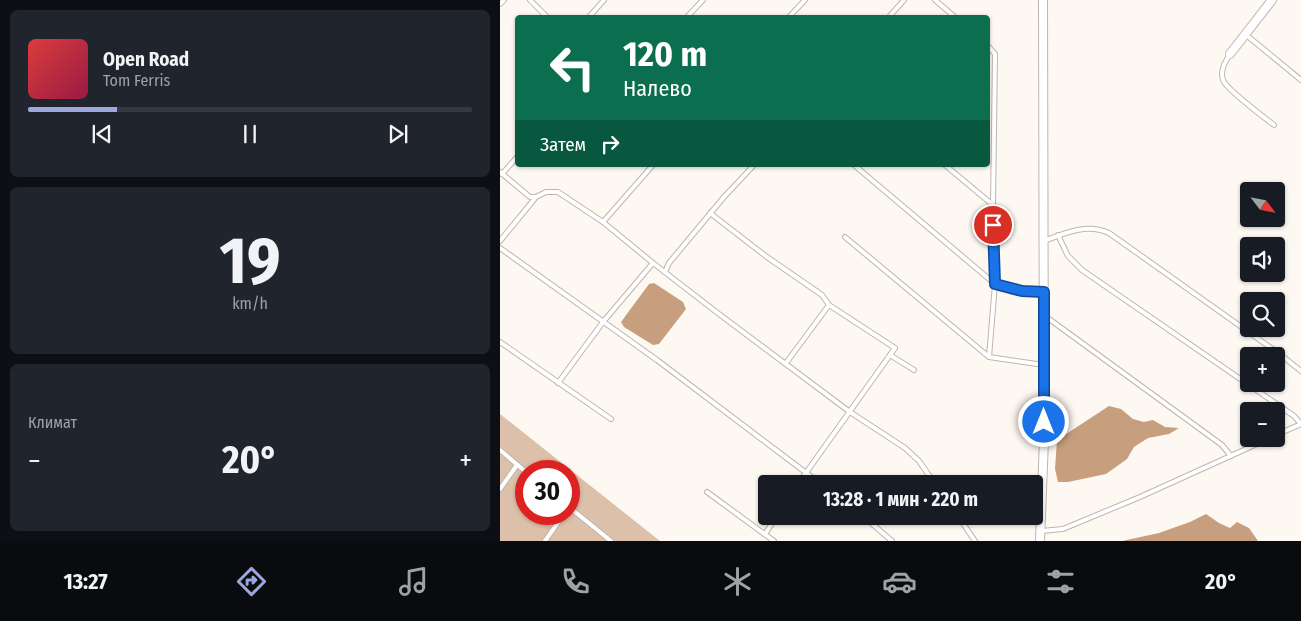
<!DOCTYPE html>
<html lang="ru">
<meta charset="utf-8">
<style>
:root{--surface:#171b24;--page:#20242c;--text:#f1f3f6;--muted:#9ea1a6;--line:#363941;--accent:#9da7dd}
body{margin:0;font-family:"Fira Sans Condensed",sans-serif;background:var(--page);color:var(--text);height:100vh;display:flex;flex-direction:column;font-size:19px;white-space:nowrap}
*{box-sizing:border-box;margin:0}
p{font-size:16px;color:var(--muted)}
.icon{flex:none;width:28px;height:28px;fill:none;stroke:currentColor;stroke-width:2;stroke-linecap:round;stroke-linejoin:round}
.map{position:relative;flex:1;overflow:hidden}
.panel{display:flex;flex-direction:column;gap:10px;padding:10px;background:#0d0f14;width:500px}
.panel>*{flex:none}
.top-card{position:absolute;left:15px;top:15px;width:475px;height:152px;border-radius:5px;box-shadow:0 1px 4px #0004;background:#0b6e4f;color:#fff;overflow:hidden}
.needle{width:32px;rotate:122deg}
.controls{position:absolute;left:740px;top:182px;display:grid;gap:10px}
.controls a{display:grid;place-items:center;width:45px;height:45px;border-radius:5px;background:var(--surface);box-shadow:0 1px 4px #0004;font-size:25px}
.speed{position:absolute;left:15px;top:460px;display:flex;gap:10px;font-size:25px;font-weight:700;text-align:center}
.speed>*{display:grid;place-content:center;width:65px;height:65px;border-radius:50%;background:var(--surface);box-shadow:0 1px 4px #0004;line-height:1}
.speed .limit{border:8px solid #d22;background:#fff;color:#111}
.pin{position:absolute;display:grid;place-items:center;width:42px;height:42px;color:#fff;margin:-21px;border:2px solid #fff;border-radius:50%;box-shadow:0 1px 5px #0007}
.me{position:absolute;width:55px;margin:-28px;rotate:0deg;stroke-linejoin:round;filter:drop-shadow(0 0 4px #0008)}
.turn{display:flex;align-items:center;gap:18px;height:105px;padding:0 25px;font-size:22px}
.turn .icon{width:65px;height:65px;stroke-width:2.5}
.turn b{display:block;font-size:35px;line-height:42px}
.then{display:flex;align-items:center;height:48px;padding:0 25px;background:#0003;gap:10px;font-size:19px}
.big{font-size:38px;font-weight:700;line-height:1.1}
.panel .card{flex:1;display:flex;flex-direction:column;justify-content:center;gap:8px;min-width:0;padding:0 18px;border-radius:8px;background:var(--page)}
.panel .dial{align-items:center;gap:0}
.dial b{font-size:65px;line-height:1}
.song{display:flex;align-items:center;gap:15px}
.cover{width:60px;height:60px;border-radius:8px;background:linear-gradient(135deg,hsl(0 70% 55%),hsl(340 70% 35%))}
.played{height:5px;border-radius:2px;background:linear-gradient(90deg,var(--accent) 20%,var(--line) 20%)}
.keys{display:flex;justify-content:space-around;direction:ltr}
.heat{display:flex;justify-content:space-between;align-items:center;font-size:28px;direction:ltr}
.trip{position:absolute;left:258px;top:475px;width:285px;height:50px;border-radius:5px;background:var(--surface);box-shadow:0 1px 4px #0004;font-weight:700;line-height:50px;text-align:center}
.dock{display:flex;height:80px;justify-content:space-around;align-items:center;background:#090b0e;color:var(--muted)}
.dock .icon{width:35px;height:35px}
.dock .active{color:var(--accent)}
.dock b{font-size:22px;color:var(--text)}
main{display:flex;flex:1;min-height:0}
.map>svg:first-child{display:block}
.green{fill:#ddc0a9;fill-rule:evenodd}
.water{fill:#c89f7e}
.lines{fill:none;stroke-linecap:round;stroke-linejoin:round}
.service-casing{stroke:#beb6af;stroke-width:6}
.minor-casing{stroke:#beb6af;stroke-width:10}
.service{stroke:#fff;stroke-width:4}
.minor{stroke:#fff;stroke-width:8}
.route-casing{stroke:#114b97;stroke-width:12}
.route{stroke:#1a73e8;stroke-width:9}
</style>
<main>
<section class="panel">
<div class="card">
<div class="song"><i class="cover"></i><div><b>Open Road</b><p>Tom Ferris</p></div></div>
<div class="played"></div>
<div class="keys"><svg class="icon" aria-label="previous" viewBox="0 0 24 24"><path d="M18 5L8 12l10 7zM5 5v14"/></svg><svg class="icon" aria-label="pause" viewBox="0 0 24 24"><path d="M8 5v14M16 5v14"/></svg><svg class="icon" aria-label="next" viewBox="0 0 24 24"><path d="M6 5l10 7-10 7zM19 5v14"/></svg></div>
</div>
<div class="card dial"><b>19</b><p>km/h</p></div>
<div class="card"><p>Климат</p>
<div class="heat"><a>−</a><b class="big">20°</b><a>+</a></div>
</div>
</section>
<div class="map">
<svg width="801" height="541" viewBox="0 0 801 541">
<rect width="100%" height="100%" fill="#fef8f2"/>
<path class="green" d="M0 414 160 541H0ZM26 471H69V514H26Z"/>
<g class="water">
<path d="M154 283 183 302 186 309 159 344 153 345 124 327 121 322 149 284Z"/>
<path d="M609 406 621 409 633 419 644 422 653 420 665 427 679 428 669 434 648 438 634 447 627 459 606 474 568 482H558L555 469 557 440Z"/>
<path d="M706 514 719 523 730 528 737 522 749 528 758 541H622L659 533 690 522Z"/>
</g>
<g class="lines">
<defs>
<g id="service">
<path d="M30 0 48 18"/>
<path d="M435 0 456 18"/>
<path d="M0 4 4 0"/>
<path d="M88 18 104 0"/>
<path d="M186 18 203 0"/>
<path d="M288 18 305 0"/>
<path d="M388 18 404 0"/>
<path d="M745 34 801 80"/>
<path d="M488 46 495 54 493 206 495 284 489 357"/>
<path d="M730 54C725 62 720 70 723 80 726 89 765 118 774 125"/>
<path d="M354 165 495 284 521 291 544 292"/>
<path d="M445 165 493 205"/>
<path d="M0 172 30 197H36L46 192H58L103 222 153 263 219 314 350 412 405 448 419 461 435 484"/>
<path d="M2 174 18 156"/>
<path d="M210 213 267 257 322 295 329 305 395 348 298 484"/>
<path d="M103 222 153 165"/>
<path d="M558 235 568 256 582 270 794 416 801 424"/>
<path d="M345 237 489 357 544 365"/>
<path d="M0 241 36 197"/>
<path d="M544 241C565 233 586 223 609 233L781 355 801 371"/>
<path d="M0 248 157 360 321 484"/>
<path d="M165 272 169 263 224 197 254 165"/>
<path d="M545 316 722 445 731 456"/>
<path d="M0 342 111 419"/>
<path d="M390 355 414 370"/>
<path d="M286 363 329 305"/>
<path d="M58 383 103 322 153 263"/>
<path d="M776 435 801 424"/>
<path d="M0 450 26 472"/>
<path d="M0 489 17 465"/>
<path d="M207 492 274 541"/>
<path d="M69 507 111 541"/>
<path d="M363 516 392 541"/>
<path d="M458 516 475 541"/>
<path d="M541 531 563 529 640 497 768 439"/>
<path d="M265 534 277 516"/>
<path d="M45 541 64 514"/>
</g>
<g id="minor">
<path d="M730 54 772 0"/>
<path d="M540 541 544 440 543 0"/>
</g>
</defs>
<use href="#service" class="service-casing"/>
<use href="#minor" class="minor-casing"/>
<use href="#service" class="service"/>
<use href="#minor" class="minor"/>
</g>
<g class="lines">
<defs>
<path id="route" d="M493 225 495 284 522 291 544 292V422"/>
</defs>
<use href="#route" class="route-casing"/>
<use href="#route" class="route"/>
</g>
</svg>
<div class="controls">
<a><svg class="needle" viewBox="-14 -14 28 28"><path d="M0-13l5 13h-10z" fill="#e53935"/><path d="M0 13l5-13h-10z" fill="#9ea1a6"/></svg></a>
<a><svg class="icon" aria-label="sound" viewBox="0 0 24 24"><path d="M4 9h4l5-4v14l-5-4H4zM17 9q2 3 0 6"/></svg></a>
<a><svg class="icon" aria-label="search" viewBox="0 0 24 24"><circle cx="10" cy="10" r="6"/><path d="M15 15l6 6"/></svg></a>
<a>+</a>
<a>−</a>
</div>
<div class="speed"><div class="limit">30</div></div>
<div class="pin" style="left:493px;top:225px;background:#d93025"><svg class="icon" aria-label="arrive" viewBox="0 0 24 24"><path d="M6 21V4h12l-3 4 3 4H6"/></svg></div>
<svg class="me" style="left:544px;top:422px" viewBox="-20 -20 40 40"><circle r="17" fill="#1a73e8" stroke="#fff" stroke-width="3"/><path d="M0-11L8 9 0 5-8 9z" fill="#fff"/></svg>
<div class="trip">13:28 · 1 мин · 220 m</div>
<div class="top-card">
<div class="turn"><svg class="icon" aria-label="left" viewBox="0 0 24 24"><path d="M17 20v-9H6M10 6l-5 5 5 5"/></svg><div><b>120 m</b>Налево</div></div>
<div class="then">Затем<svg class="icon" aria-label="right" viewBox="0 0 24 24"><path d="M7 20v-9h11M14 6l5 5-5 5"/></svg></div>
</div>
</div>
</main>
<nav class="dock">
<b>13:27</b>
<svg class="icon active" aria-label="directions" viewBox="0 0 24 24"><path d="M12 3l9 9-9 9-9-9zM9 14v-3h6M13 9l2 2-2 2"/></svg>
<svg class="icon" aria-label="music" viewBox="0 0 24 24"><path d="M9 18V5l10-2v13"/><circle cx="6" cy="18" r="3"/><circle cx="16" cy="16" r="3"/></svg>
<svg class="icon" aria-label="phone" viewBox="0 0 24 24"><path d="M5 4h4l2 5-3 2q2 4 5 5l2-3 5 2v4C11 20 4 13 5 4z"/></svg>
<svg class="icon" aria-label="climate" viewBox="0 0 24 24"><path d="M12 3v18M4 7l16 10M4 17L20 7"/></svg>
<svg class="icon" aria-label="car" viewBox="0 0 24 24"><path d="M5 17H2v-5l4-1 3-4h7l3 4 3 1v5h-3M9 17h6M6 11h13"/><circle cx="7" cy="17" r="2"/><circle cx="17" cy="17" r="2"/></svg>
<svg class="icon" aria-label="filters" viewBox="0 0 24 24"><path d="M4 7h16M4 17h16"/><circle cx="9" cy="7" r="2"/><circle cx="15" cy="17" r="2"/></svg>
<b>20°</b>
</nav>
